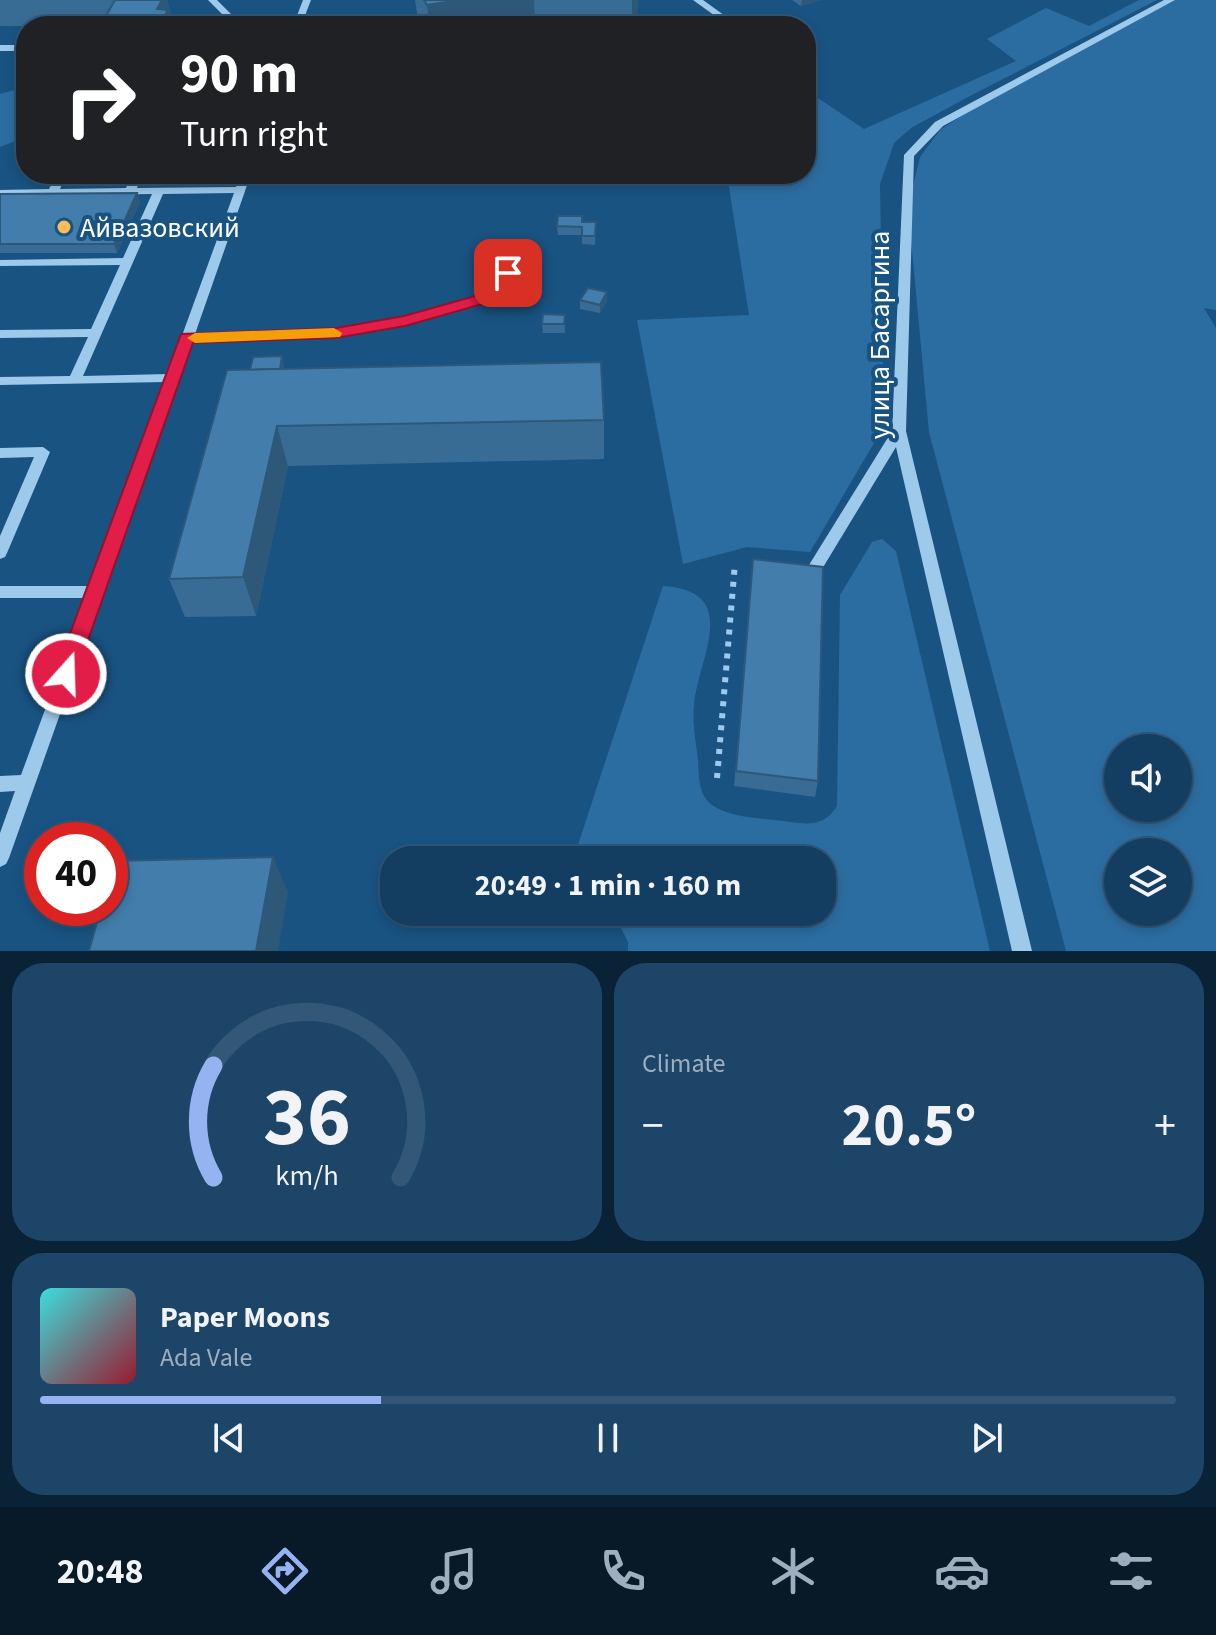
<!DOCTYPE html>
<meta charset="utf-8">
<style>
:root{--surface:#133e62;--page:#1c4568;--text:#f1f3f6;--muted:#9daebe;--line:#325777;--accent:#95b2f1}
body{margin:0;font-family:"Source Sans 3",sans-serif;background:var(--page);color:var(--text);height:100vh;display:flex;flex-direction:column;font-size:30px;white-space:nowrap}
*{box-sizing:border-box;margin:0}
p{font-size:26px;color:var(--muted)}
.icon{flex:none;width:44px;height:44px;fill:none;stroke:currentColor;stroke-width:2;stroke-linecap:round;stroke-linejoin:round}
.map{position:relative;height:951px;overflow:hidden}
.sheet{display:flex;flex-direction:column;gap:12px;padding:12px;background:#0a2236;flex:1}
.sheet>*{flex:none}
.guide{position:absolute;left:16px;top:16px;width:800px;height:168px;border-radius:32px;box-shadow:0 4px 12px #0003,0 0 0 2px var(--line);background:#202124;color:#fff;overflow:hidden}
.controls{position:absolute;left:1104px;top:734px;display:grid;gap:16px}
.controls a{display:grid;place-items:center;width:88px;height:88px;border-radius:50%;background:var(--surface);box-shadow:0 4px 12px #0003,0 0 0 2px var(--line);font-size:40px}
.speed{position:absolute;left:24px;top:822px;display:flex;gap:16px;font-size:40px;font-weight:700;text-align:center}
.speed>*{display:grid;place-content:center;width:104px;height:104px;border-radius:50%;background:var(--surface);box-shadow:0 4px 12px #0003,0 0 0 2px var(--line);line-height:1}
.speed .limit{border:12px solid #d22;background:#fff;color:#111}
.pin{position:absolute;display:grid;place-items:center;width:68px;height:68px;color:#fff;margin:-34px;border-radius:16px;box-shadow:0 4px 12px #0006}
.me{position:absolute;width:88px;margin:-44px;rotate:20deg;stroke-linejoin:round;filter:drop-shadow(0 0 6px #0008)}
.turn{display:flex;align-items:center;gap:28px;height:168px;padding:0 32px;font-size:36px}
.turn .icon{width:104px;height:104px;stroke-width:2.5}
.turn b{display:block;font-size:56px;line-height:68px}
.big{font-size:60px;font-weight:700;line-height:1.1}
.sheet .tile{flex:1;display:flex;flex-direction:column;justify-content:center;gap:12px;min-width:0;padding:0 28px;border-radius:32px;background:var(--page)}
.sheet .dial{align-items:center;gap:0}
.dial svg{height:208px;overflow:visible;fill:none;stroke:var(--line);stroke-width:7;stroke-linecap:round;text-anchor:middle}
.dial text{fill:var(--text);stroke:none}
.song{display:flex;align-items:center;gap:24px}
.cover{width:96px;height:96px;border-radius:12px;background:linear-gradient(135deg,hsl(180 70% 55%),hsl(350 70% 35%))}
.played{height:8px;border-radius:4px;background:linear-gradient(90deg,var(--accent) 30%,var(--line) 30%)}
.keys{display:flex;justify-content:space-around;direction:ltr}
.heat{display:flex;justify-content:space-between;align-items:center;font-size:44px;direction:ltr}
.sheet .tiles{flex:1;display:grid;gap:12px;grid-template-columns:1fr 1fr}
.tile:last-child{grid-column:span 2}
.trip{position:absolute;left:380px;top:846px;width:456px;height:80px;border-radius:32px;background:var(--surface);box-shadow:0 4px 12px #0003,0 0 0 2px var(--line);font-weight:700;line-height:80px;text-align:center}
.tabs{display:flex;height:128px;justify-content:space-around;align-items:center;background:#081927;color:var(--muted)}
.tabs .icon{width:56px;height:56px}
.tabs .active{color:var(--accent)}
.tabs b{font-size:36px;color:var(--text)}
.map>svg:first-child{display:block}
.green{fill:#2c6da1;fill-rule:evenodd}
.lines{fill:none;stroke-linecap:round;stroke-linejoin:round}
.path{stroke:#9dc9eb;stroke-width:6;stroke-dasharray:5 7;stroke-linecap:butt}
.minor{fill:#9dc9eb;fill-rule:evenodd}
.wall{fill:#396c94}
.shaded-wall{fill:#2e5878}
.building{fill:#427dac;stroke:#2e5878;stroke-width:2}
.route{fill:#e11d48;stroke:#92132f;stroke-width:2}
.slow{fill:#f59e0b}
.poi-dot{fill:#febc58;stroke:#195382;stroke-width:3}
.labels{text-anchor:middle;stroke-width:8;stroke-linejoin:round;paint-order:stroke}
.poi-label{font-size:28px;fill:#fff;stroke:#195382;text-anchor:start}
.street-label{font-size:28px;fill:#fff;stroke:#195382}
</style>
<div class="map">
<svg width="1216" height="951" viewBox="0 0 1216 951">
<rect width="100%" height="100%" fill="#195382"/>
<g class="green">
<path d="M1139 0H1157L966 98 911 128 894 143 880 184 884 426 810 552 747 547 683 564 637 320 749 315 727 174H806V95L812 94 864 129 1016 61 987 39 1046 8 1089 26Z"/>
<path d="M1170 0H1216V310L1204 308 1216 328V951H1066L929 432 908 207 920 157 940 130 996 93ZM1118 748H1178V808H1118ZM1118 852H1178V912H1118Z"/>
<path d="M26 87V137L0 147V94Z"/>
<path d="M882 539 896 551 990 951H628V942L613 912H822V860H573L663 586C743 591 698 658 694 705 692 723 696 743 698 760 699 777 698 794 712 805 731 819 767 818 790 822 811 825 825 825 837 806L840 595 872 542Z"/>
</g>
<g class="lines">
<path class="path" d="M717 778 735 563"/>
<g class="minor">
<path d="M208 0H217L231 14 234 26H226L223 15Z"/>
<path d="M303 0H311L301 26H293Z"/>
<path d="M693 0H703L739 26H729Z"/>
<path d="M1164 0H1175L943 126 914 156 906 431 1032 951H1012L896 447 822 569H812L809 565 892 431 904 155 935 122Z"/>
<rect x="0" y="45" width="26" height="6"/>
<path d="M57 174H67L60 189 126 188 132 174H142L137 188 236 187 241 174H251L195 334 336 329 404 317 477 297 490 289 504 270 508 269 514 273 498 295 485 303 405 325 336 337 192 342 9 858 6 864 0 867V833L15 791 0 792V776L21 775 86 598H0V586H90L165 382 0 385V377L70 376 88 337 0 338V330L91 329 120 265 0 266V260L123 258 152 194 0 196V190L49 189ZM234 193 168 374 83 376 163 194Z"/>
<path d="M43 447 50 452 7 553 5 557 0 559V536L34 457 0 458V448Z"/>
</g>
</g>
<g class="wall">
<path d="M0 0H167L174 26H0Z"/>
<path d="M415 0H638V13L635 26H419Z"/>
<path d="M792 0H821L801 6Z"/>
<path d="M373 174H434V177L392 186 390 183 379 185Z"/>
<path d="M0 194 140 202 117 253H0Z"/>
<path d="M582 222H596L595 245 582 244V235H558L557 226Z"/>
<path d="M580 300 607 301 600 313 580 309Z"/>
<path d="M565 315V333H543L542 324Z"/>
<path d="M284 365 283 369 604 420V459L288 466 256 616 185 617 169 579 250 370Z"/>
<path d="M753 559 818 781 815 797 734 786Z"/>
</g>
<g class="shaded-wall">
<path d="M162 0H167L174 26H159L157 9Z"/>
<path d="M459 0H534L535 26H430L427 5Z"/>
<path d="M632 0H638V13L635 26H632Z"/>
<path d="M802 0H821L801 6Z"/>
<path d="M377 174H389L390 183 379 185Z"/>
<path d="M390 174H434V177L392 186Z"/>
<path d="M137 193 140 202 117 253 114 244Z"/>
<path d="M607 292V301L600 313V305Z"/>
<path d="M282 356 284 365 278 397 276 388Z"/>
<path d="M277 426 288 466 256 616 243 577Z"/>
<path d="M273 857 288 892 278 951H256Z"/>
</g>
<g class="building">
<path d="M115 0H162L157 9 168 10 159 26H100Z"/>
<path d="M424 0H459L427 5Z"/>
<path d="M137 193 114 244H0V194Z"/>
<path d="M558 216H582V222H596L595 236H582V227L557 226Z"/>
<path d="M588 288 607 292 600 305 580 300Z"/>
<path d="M543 314 565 315 564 324H542Z"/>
<path d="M282 356 280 369 250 370 253 357Z"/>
<path d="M601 362 604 420 277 426 243 577 169 579 227 370Z"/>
<path d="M753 559 823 567 818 781 736 771Z"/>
<path d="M273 857 256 951H89L101 908H110V875L114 861Z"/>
</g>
<path class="route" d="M503 270 516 273 499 295 486 303 405 326 336 338 193 343 76 674 66 683 58 680 55 674 181 334 336 328 404 316 475 296 488 288Z"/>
<path class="slow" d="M334 328 342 333 340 337 195 343 187 338 195 333Z"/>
<circle class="poi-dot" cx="64" cy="227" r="8"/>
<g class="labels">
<g class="poi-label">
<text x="80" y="237">Айвазовский</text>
</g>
<g class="street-label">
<text transform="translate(879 335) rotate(-90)" y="10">улица Басаргина</text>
</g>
</g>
</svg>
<div class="controls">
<a><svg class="icon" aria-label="sound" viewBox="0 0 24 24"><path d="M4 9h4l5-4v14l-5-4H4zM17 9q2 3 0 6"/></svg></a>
<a><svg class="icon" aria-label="layers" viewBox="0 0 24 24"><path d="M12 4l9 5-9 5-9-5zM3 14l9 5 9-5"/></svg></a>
</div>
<div class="speed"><div class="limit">40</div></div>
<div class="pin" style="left:508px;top:273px;background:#d93025"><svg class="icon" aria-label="arrive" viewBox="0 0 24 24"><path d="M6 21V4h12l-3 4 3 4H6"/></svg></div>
<svg class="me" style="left:66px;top:674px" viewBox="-20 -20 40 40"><circle r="17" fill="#e11d48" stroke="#fff" stroke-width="3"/><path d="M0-11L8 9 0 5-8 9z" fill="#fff"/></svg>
<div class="trip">20:49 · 1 min · 160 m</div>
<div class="guide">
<div class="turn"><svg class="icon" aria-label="right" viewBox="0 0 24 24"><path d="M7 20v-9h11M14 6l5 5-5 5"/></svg><div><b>90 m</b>Turn right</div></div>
</div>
</div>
<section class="sheet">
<div class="tiles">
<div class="tile dial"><svg viewBox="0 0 100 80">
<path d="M14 69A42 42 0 1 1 86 69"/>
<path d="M14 69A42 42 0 0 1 14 26" stroke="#95b2f1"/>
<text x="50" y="56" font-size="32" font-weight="700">36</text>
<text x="50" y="72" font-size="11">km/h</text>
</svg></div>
<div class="tile"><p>Climate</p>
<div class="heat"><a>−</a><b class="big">20.5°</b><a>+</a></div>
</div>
<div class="tile">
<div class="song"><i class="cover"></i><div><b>Paper Moons</b><p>Ada Vale</p></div></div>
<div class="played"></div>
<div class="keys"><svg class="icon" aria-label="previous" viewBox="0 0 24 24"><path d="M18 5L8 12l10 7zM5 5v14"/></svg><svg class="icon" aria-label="pause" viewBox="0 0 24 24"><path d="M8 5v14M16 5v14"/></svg><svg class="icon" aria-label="next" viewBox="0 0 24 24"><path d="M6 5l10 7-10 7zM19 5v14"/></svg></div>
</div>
</div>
</section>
<nav class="tabs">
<b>20:48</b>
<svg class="icon active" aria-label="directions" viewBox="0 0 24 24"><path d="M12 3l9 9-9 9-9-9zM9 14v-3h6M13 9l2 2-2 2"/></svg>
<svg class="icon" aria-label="music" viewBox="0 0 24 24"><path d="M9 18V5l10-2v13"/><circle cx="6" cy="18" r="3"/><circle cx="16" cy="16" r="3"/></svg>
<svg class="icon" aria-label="phone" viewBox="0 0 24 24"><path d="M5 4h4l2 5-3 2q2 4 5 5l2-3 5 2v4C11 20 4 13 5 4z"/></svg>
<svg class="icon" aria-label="climate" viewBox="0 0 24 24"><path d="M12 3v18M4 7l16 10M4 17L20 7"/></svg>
<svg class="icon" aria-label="car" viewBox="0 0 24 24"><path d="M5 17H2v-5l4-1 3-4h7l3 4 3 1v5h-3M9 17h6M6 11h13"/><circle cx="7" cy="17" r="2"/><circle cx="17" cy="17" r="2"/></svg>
<svg class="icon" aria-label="filters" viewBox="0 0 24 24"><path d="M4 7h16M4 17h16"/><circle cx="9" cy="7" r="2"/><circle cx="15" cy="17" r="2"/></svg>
</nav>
